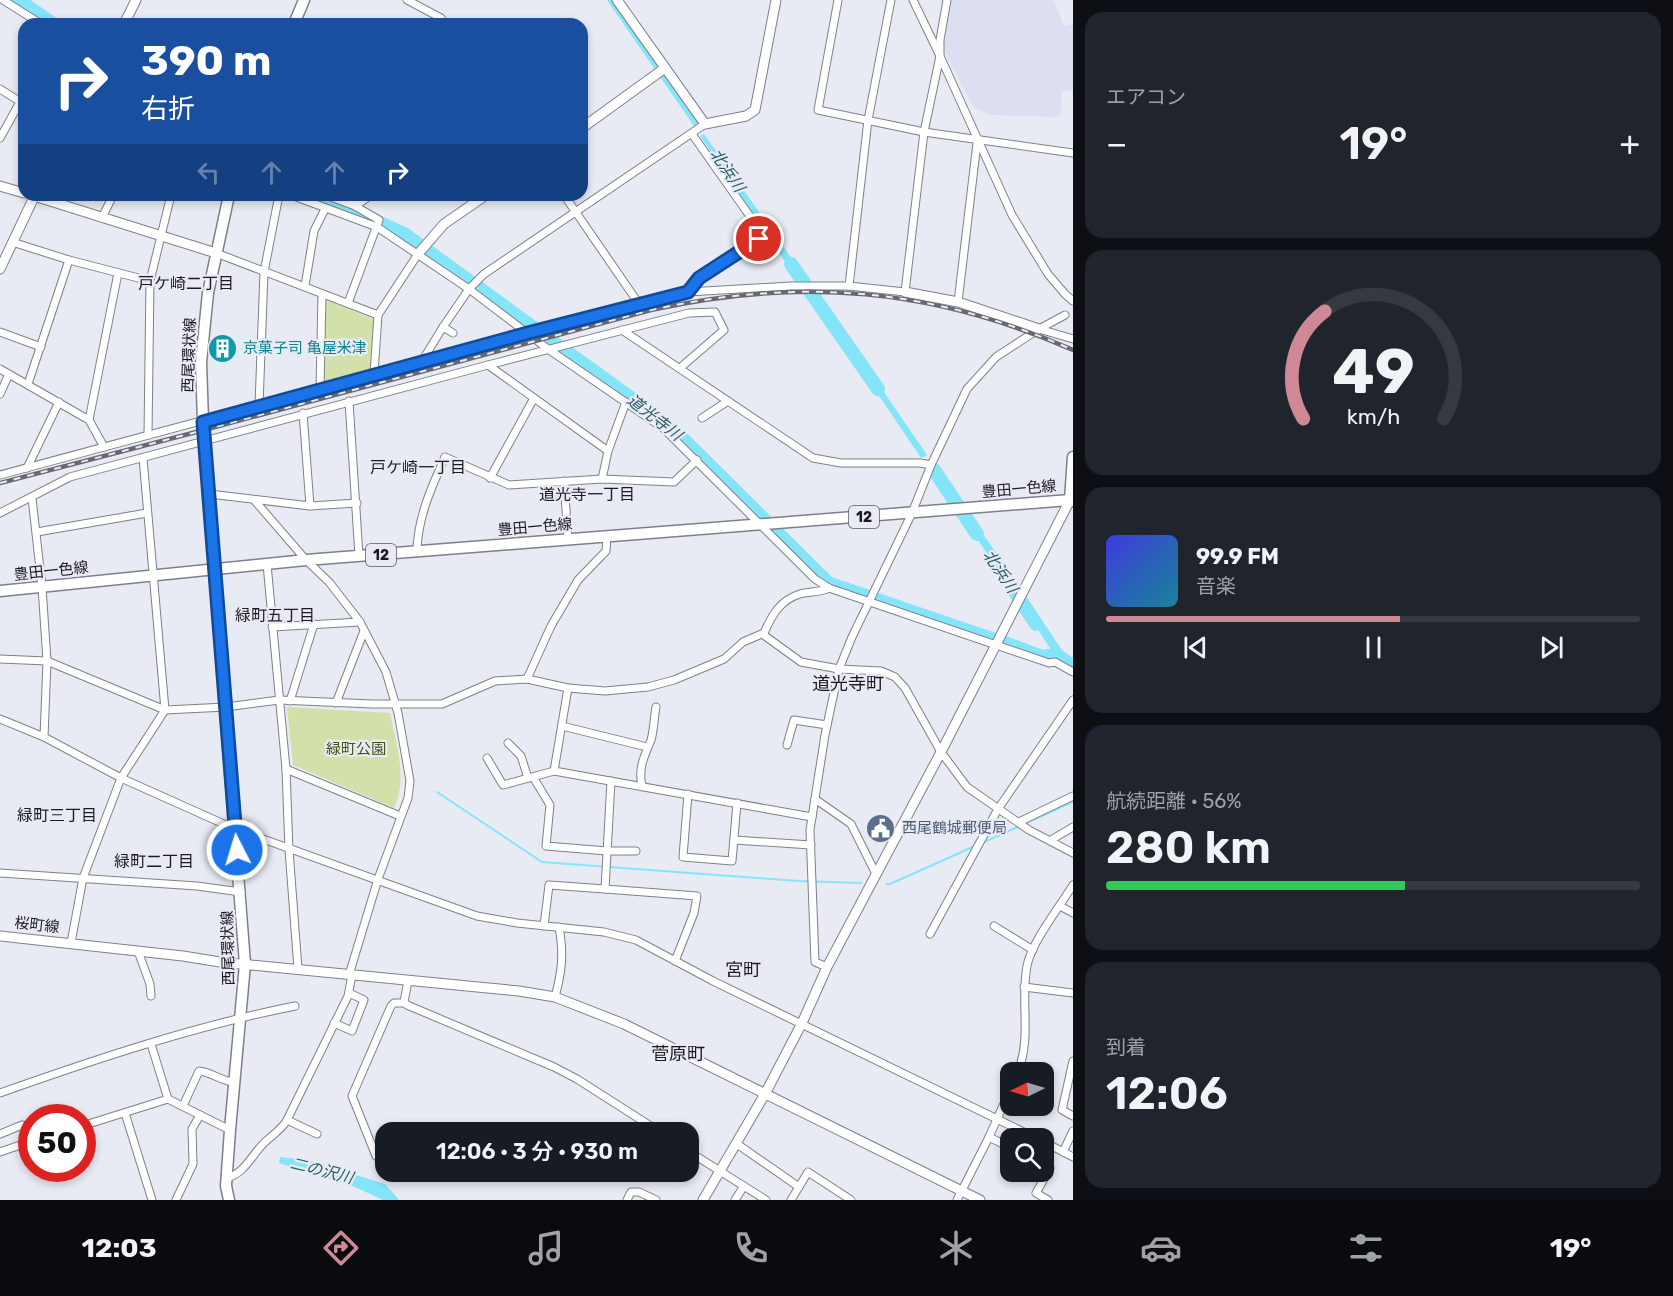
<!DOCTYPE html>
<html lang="ja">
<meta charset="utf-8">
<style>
:root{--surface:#171b24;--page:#20242c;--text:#f1f3f6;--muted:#9ea1a6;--line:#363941;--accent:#ce8896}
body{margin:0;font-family:Rubik,"Noto Sans JP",sans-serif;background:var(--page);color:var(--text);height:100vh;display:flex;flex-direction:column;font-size:22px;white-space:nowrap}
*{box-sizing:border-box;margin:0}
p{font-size:20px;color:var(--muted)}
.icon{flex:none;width:33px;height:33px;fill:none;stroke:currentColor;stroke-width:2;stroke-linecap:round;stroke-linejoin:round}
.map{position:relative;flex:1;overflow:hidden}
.side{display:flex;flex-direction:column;gap:12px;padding:12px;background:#0d0f14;width:600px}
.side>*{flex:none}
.banner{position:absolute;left:18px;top:18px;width:570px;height:183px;border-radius:18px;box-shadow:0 3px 9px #0003;background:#1a4fa0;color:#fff;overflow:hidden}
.needle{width:39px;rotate:265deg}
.tools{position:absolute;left:1000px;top:1062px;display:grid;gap:12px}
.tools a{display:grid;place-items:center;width:54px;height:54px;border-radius:12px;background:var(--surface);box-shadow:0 3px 9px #0003;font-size:30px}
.speed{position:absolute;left:18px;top:1104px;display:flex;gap:12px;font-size:30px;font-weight:700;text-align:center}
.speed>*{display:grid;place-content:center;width:78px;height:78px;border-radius:50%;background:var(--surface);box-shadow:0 3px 9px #0003;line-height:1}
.speed .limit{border:9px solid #d22;background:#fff;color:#111}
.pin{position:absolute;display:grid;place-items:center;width:51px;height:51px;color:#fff;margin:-26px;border:3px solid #fff;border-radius:50%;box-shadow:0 2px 6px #0007}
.me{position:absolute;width:66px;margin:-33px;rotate:355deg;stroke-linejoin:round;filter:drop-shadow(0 0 4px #0008)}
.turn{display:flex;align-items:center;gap:21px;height:126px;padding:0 24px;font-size:27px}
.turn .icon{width:78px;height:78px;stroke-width:2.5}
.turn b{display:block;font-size:42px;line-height:51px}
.lanes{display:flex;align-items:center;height:57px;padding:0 24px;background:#0003;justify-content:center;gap:30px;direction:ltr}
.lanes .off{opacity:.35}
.big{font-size:45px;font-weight:600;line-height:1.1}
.side .card{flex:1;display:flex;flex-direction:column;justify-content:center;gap:9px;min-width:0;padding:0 21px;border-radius:18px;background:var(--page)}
.side .dial{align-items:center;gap:0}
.dial svg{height:156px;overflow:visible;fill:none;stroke:var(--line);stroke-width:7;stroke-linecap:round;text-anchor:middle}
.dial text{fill:var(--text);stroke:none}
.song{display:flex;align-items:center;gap:18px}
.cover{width:72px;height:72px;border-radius:9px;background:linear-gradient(135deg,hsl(240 70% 55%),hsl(190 70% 35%))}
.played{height:6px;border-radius:3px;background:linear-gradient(90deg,var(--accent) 55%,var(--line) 55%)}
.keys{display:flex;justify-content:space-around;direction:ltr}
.heat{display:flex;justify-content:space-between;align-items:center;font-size:33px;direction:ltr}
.charge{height:9px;border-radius:4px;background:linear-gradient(90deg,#34c759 56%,var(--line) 0)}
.trip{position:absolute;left:375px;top:1122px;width:324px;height:60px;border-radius:18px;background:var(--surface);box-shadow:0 3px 9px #0003;font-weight:600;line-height:60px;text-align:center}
.dock{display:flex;height:96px;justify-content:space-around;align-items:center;background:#090b0e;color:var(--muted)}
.dock .icon{width:42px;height:42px}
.dock .selected{color:var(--accent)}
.dock b{font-size:27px;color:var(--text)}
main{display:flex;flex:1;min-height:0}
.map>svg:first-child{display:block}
.built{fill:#dcdff1}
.green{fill:#d2e0aa}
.water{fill:#83e5f7}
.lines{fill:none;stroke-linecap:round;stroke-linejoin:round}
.stream{stroke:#83e5f7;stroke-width:2}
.river{stroke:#83e5f7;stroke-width:14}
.minor-casing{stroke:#7e8089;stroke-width:9}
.tertiary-casing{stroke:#7e8089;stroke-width:11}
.secondary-casing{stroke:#7e8089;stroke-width:13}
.primary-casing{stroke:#7e8089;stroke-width:13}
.minor{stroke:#fff;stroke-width:7}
.tertiary{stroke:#fff;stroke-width:9}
.secondary{stroke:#fff;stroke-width:10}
.primary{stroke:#fff;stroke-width:10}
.rail-casing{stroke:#68696f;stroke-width:4.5}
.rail{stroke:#e8eaf4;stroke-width:2;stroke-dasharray:7;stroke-linecap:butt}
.route-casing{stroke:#114b97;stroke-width:15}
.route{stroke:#1a73e8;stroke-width:10}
.labels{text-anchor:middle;stroke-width:4.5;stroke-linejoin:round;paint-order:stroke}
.shield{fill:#e8eaf4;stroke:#58595e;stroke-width:1.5}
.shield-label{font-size:14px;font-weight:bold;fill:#1a1b1e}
.culture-label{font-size:15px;fill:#0d838f;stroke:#e8eaf4;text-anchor:start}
.street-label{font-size:15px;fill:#1a1b1e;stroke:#e8eaf4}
.park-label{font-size:15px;fill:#45520f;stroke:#e8eaf4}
.service-label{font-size:15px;fill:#4e5e75;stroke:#e8eaf4;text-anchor:start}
.water-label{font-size:16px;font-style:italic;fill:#265e68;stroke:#e8eaf4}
.neighbourhood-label{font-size:16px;fill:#1a1b1e;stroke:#e8eaf4}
.quarter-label{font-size:18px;fill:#1a1b1e;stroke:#e8eaf4}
</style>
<main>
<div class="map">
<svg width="1073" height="1200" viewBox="0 0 1073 1200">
<rect width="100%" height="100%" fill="#e8eaf4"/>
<path class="built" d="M948 0H1054L1064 26 1073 24V90L1062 91 1060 117 991 115 973 107 944 50Z"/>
<g class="green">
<path d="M326 300 374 319 370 370 324 384Z"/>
<path d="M287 707 390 713C396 744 408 778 394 808L293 765Z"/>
</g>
<g class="water">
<path d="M607 0H613L698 123 694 126Z"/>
<path d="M704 134 807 280 796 278 700 136Z"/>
<path d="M839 326 861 360 854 361 832 328Z"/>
<path d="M865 375 873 376 927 455 921 458Z"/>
<path d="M964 519H972L1018 583 1012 591Z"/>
<path d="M1031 604 1062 650 1073 658V669L1057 659 1026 611Z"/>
<path d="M280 1157 307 1160 385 1184 399 1200H383L355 1187 279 1163Z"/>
</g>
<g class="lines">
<g class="stream">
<path d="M437 792 542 862 799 881 861 883"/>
<path d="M982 843 1073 802"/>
<path d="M887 884H890L975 846"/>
</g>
<g class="river">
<path d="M18 0 53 24"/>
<path d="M309 195 354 211 404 234 643 407 683 439 828 583 992 639"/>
<path d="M791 264 878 389"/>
<path d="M934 470 977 534"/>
<path d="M1004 575 1036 624"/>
<path d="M1005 643 1042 657 1057 655"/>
</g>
<defs>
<g id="minor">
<path d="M3 0 41 24"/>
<path d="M407 0 441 18 445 24"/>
<path d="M838 0 818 110 924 132 1073 153"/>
<path d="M913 0 940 56 1012 215 1048 274 1065 294 1073 301"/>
<path d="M0 89 24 104"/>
<path d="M0 138 20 102"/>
<path d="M291 195 377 227 469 289 548 349 663 428 815 579 829 588 1049 663 1055 662 1073 672"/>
<path d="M326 195 355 206 371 195"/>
<path d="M564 195 639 304"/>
<path d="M102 218 113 195"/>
<path d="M12 242 69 260 150 281"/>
<path d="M216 253 378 315"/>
<path d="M305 286 314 231 325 209"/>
<path d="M849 286 868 120 891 0"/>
<path d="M688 292 699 278 759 239 761 232 692 134"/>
<path d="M958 302 977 143"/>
<path d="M348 303 379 220 355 206 354 195"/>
<path d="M1039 329 1073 339"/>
<path d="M622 330 813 458 841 463H920L931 465"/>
<path d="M0 332 41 347"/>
<path d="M453 333 443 327 469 289 484 274 705 124"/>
<path d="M422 361 443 327"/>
<path d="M488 365 689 313 715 312 724 330 680 368"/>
<path d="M0 369 89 420 104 447"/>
<path d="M374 374 378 315 418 254"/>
<path d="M28 384 69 260"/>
<path d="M320 390 322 294"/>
<path d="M0 394 9 374"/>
<path d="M349 401 359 556"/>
<path d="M259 405 264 272 279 195"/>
<path d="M303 413 310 506"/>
<path d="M702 418 728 401"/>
<path d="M89 420 118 273"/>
<path d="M148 435 150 281 171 195"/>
<path d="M27 468 59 402"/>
<path d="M0 475 528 333 688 292 791 286H849L905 292 924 132 940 56V40L947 0"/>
<path d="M490 478 534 398"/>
<path d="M602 479 608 451 626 402"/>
<path d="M564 481 568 539"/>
<path d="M209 494 310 506 357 503"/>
<path d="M32 498 42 587 47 661 44 737"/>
<path d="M255 501 306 560 329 582 360 622 386 672 398 713 410 781 408 798 378 879 349 975"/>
<path d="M0 513 70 477 488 365 608 451"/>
<path d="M37 532 147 513"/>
<path d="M417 552C417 519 432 486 445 457L509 485 602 479 674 482 697 460"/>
<path d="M267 564 286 769 289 850 298 969"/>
<path d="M272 627 360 622"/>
<path d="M764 633 765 636 801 662 839 669 881 671 895 677 905 688 941 752 967 787 1029 830 1073 853"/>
<path d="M0 659 47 661 165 710 226 707 279 700 372 704H442L495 681 527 679 568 688 605 691 648 687 674 680 724 659 743 642 764 633C772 615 780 600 800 594 810 591 819 593 829 588"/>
<path d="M527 679 551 626 578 580 606 551 607 536"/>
<path d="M568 688 554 771 812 817"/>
<path d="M290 701 314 624"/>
<path d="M336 703 364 631"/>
<path d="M0 719 44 737 121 778 235 829 477 916 517 923 604 932 636 940 713 981 1036 1138"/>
<path d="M562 726 647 747"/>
<path d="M508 743 521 756 528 778"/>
<path d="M787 745 794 720 827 725"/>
<path d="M487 758 503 785 554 771"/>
<path d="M286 769 400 816"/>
<path d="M533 777 550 805 546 846 607 851H636"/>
<path d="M642 786C638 768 644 757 651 740 654 730 654 717 656 707"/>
<path d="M688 794 683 857 732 861 737 803"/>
<path d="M815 799 851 824 876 874"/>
<path d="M1019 822 1073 796"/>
<path d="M734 840 811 845"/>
<path d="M1051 840 1073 827"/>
<path d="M0 873 197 886 241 892"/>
<path d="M605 889 697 896 694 913 675 961"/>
<path d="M1060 906 1073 913"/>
<path d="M544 926 549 885 605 889 611 781"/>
<path d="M994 926 1033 950"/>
<path d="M930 934 998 809 1073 700"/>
<path d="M71 943 83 878 121 778 165 710 143 458"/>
<path d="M138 951 150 984 151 996"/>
<path d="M827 967 815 962 810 830 825 735 839 669 852 637 912 513 931 465 967 389 996 357 1039 329 1065 315"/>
<path d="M408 981 404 1002 407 1005 554 1067 577 1079 660 1132"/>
<path d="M1024 987 1073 993"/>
<path d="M555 997C562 971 564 954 559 927"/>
<path d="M334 1023 352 1031 364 1000 349 993"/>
<path d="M151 1044 168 1099"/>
<path d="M1073 1061 1062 1110 1073 1116"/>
<path d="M1018 1072C1032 1035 1020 1003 1027 966 1031 943 1060 906 1073 885"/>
<path d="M0 1093C96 1059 195 1026 295 1006"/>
<path d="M183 1106 199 1071C212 1072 222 1082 235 1082"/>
<path d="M125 1113 152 1200"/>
<path d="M287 1120 317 1134"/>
<path d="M82 1126 168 1099 230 1130"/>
<path d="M0 1134 22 1125 29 1142"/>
<path d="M989 1137 1011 1148"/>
<path d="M1044 1142 1073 1157"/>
<path d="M737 1144 799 1187"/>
<path d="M688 1151 766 1200"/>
<path d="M0 1152 32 1141"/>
<path d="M1063 1152 1073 1131"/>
<path d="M376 1156 352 1096 391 1006 394 1003H405"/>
<path d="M1044 1165 1050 1168 1036 1193 1048 1200"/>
<path d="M226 1178C245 1174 252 1154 265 1142 273 1135 280 1130 286 1122L348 996 352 975"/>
<path d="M176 1200 193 1164 192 1129 200 1115"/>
<path d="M627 1200 631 1192H639L656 1200"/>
<path d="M735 1200 744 1186"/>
<path d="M791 1200 808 1172 851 1200"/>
<path d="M957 1200 989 1137 1011 1088"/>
</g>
<g id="tertiary">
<path d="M617 0 705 124 746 116 755 110 776 0"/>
<path d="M124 24 136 0"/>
<path d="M582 128 665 68"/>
<path d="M0 186 24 193"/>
<path d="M31 195 216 253"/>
<path d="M418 254 444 224 486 195"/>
<path d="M0 269 35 195"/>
<path d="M905 292 958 302 1039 329"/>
<path d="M0 936 183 956 220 962 519 991 555 997 624 1024 980 1200"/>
<path d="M703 1200 765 1094 802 1023 827 967 941 752 1070 500"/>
</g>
<g id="secondary">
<path d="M294 24 304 0"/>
<path d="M229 1200 226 1186 230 1130 245 964 203 422 201 362 208 293 229 195"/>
</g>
<g id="primary">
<path d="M1070 500 1073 457"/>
<path d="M0 591 306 560 1070 500 1073 501"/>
</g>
</defs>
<use href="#minor" class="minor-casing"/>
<use href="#tertiary" class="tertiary-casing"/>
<use href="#secondary" class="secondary-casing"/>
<use href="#primary" class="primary-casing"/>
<use href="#minor" class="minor"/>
<use href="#tertiary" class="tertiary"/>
<use href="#secondary" class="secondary"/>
<use href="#primary" class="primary"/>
<defs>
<path id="rail" d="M0 483 204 430 651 310C801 277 932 288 1073 350"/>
</defs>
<use href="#rail" class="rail-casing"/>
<use href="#rail" class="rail"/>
</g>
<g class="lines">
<defs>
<path id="route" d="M237 850 203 422 528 333 688 292 699 278 759 239"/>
</defs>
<use href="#route" class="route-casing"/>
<use href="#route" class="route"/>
</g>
<defs>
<symbol id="building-disc" viewBox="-11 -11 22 22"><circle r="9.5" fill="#0f9aa8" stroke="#e8eaf4"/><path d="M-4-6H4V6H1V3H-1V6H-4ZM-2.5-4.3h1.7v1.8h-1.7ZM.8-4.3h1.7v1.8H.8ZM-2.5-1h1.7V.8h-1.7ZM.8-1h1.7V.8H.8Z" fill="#fff"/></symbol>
<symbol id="civic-disc" viewBox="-11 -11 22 22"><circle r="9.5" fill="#5c6f8a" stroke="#e8eaf4"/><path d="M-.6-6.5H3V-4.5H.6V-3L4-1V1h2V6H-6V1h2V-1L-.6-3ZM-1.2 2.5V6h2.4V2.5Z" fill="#fff"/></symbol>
</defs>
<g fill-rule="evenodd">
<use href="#building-disc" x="206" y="332" width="33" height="33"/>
<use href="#civic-disc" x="864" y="812" width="33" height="33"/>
</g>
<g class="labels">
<g class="shield">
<rect x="849" y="506" width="30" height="22" rx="4.5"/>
<rect x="366" y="544" width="30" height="22" rx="4.5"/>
</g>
<g class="shield-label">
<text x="864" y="522">12</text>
<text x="381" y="560">12</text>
</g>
<g class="culture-label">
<text x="243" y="353">京菓子司 亀屋米津</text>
</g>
<g class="street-label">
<text transform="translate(189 355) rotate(-88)" y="5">西尾環状線</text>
<text transform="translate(1019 489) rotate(-5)" y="5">豊田一色線</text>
<text transform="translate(535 527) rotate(-5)" y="5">豊田一色線</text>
<text transform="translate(51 571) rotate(-6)" y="5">豊田一色線</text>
<text transform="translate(37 925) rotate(6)" y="5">桜町線</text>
<text transform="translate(228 948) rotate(-91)" y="5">西尾環状線</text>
</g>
<g class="park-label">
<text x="356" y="754">緑町公園</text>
</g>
<g class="service-label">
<text x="902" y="833">西尾鶴城郵便局</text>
</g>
<g class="water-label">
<text transform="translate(728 170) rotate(56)" y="6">北浜川</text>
<text transform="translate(655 417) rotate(38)" y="6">道光寺川</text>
<text transform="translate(1001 571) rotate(56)" y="6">北浜川</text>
<text transform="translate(322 1170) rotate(14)" y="6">二の沢川</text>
</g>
<g class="neighbourhood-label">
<text x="186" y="289">戸ケ崎二丁目</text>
<text x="418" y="473">戸ケ崎一丁目</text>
<text x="587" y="500">道光寺一丁目</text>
<text x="275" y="621">緑町五丁目</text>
<text x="57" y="821">緑町三丁目</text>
<text x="154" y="867">緑町二丁目</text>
</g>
<g class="quarter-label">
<text x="848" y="690">道光寺町</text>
<text x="743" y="976">宮町</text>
<text x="678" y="1060">菅原町</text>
</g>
</g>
</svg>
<div class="tools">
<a><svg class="needle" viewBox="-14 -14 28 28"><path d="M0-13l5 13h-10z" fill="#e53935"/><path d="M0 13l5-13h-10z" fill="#9ea1a6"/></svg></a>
<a><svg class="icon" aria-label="search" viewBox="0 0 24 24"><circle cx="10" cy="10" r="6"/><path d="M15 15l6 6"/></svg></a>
</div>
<div class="speed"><div class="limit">50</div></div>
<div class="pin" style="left:759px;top:239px;background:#d93025"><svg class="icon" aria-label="arrive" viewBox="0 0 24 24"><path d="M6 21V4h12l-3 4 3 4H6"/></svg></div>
<svg class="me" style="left:237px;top:850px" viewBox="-20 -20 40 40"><circle r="17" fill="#1a73e8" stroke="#fff" stroke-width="3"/><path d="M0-11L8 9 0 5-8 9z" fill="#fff"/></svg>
<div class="trip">12:06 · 3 分 · 930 m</div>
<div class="banner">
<div class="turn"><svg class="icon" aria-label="right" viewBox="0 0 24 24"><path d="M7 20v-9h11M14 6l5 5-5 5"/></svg><div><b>390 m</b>右折</div></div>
<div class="lanes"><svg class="icon off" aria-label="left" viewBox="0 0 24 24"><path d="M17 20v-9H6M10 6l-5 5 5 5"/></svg><svg class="icon off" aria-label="ahead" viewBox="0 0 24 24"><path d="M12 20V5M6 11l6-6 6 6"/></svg><svg class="icon off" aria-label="ahead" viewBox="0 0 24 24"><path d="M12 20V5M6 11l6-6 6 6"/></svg><svg class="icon" aria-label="right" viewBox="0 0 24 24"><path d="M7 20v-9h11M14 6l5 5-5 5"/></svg></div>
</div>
</div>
<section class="side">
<div class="card"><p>エアコン</p>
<div class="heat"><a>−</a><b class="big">19°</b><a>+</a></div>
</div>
<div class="card dial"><svg viewBox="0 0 100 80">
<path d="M14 69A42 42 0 1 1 86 69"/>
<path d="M14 69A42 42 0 0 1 25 14" stroke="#ce8896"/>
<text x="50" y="56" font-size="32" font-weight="700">49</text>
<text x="50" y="72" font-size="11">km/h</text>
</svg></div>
<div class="card">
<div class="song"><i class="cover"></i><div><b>99.9 FM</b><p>音楽</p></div></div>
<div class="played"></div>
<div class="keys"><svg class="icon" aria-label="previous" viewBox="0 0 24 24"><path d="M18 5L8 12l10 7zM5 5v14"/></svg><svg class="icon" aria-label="pause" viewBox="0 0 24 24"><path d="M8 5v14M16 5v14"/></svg><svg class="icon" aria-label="next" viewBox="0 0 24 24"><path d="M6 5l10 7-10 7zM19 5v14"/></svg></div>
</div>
<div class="card"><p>航続距離 · 56%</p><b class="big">280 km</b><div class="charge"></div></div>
<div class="card"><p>到着</p><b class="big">12:06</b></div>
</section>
</main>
<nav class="dock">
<b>12:03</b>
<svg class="icon selected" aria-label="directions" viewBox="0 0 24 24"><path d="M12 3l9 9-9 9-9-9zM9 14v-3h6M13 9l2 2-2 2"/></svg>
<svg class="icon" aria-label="music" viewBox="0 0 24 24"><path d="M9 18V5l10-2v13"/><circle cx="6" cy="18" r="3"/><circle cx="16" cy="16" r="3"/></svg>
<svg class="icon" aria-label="phone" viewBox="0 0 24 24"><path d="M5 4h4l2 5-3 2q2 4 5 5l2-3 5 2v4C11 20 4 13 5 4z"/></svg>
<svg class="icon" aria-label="climate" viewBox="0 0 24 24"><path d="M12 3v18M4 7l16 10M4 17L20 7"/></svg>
<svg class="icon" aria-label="car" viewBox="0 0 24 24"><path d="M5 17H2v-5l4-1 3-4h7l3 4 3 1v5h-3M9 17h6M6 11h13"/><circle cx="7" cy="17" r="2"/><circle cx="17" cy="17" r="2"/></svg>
<svg class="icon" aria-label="filters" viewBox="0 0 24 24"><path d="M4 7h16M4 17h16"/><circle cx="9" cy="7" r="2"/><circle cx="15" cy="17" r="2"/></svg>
<b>19°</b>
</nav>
